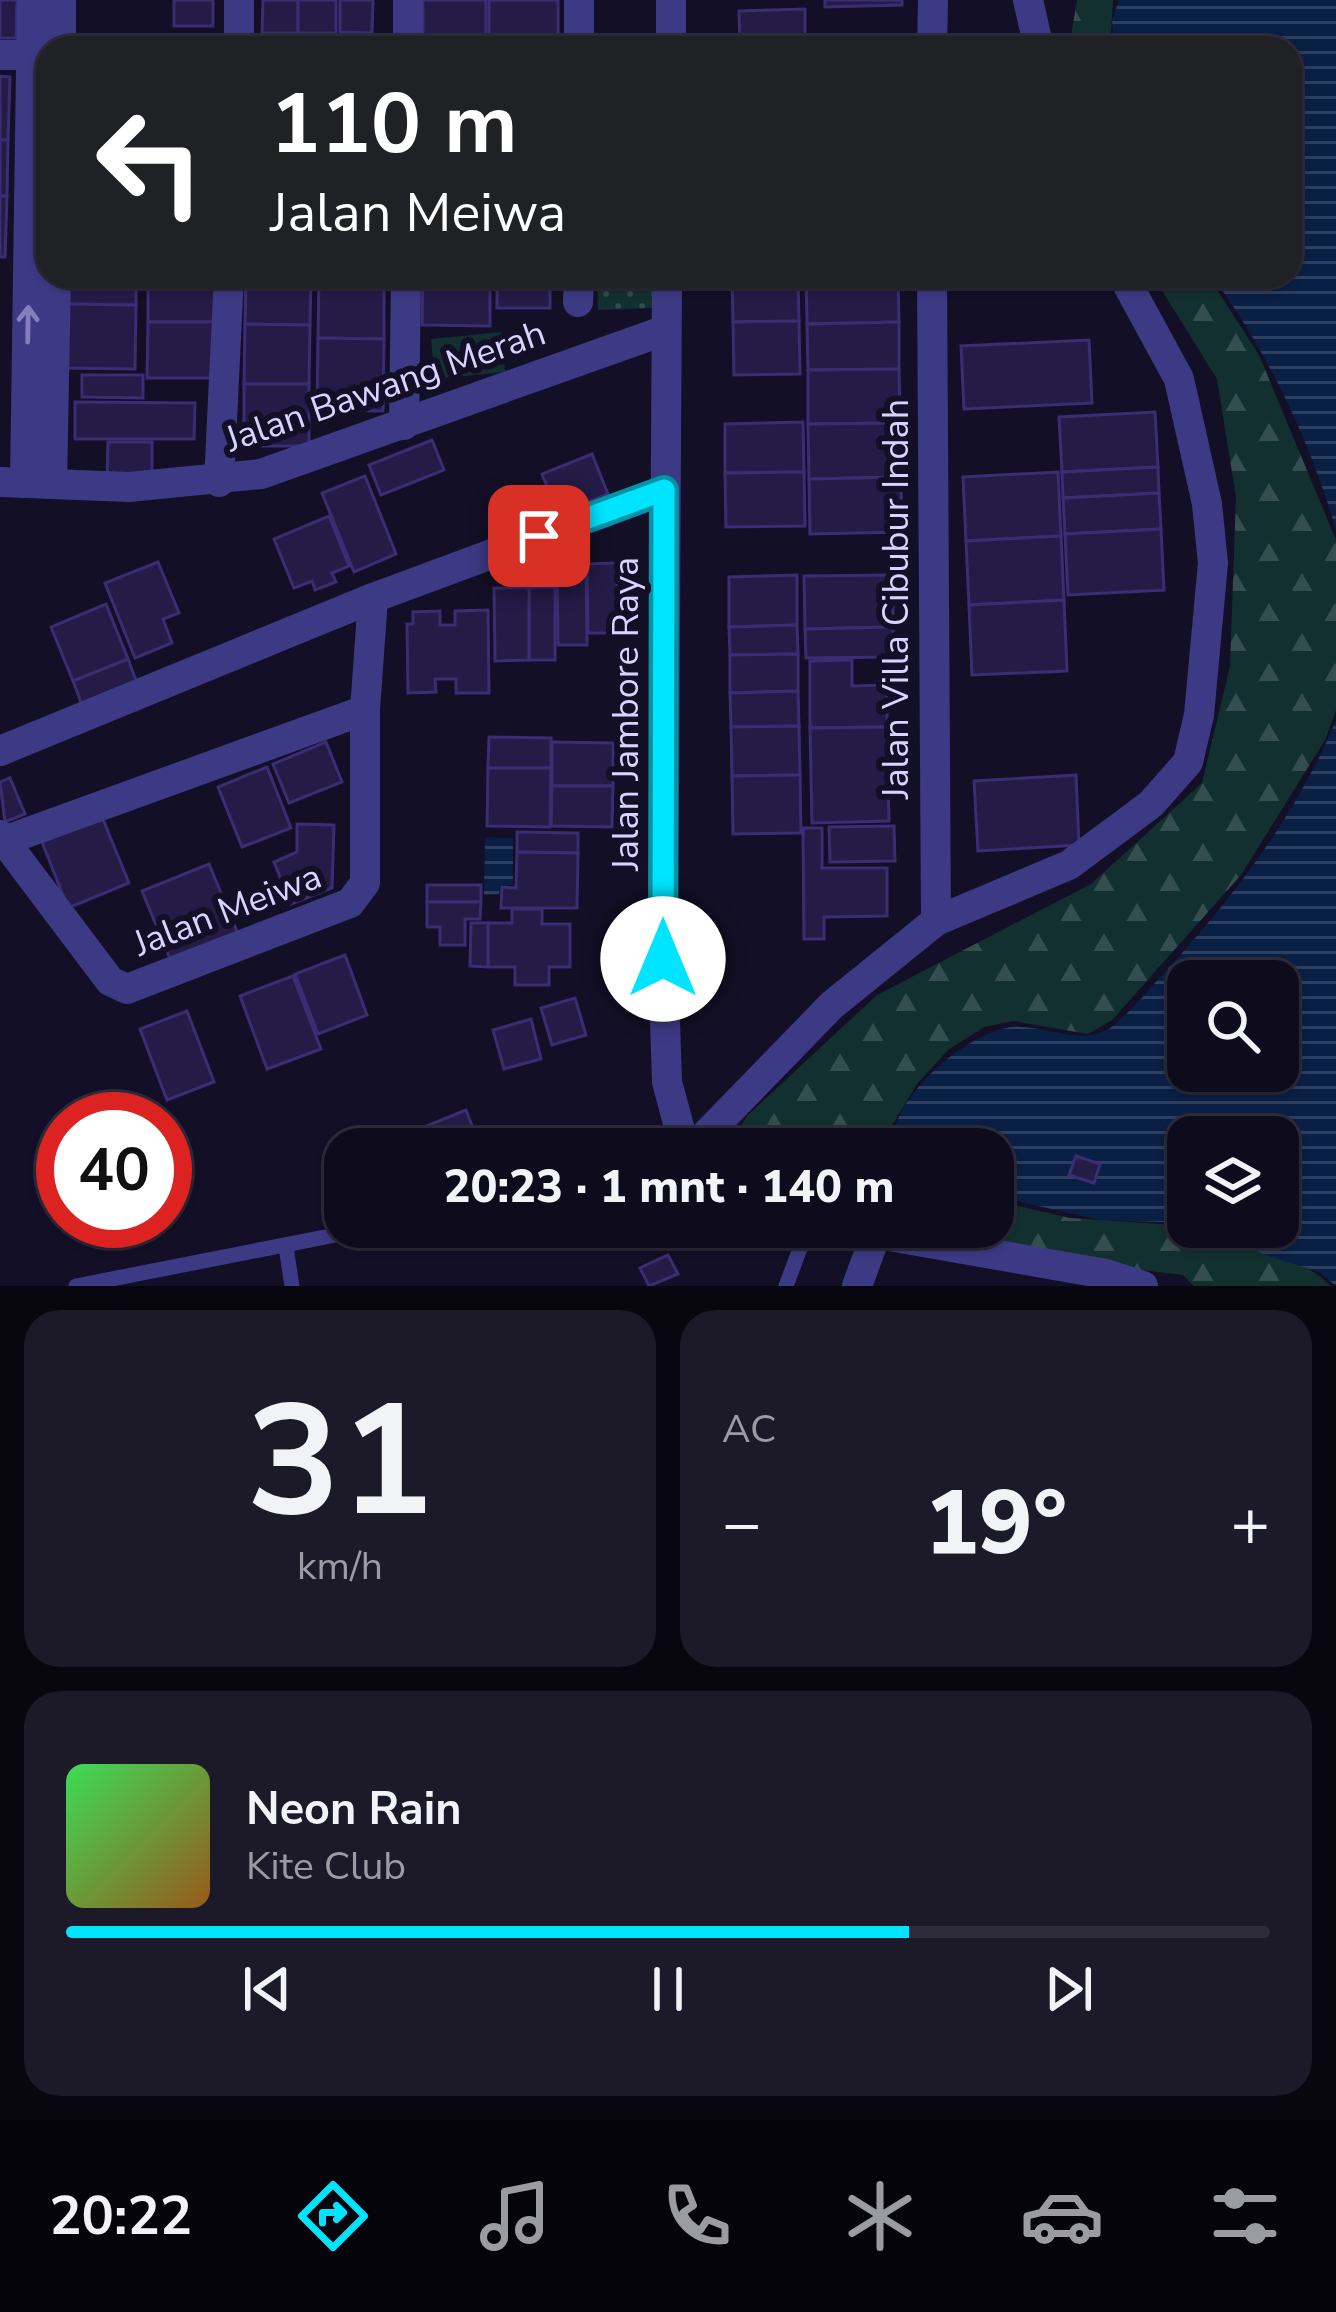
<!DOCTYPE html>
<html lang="id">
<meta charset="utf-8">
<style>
:root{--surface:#0e0b1c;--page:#1c1929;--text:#f1f3f6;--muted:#9b9ba3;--line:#2e2b3b;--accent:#00e5ff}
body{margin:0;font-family:"Nunito Sans",sans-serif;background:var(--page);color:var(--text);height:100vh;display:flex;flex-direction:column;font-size:45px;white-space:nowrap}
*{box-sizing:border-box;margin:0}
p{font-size:39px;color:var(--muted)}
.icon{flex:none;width:66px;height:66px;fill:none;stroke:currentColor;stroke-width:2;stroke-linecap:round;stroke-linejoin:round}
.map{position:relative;height:1286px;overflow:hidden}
.panel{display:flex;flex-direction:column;gap:24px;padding:24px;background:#08060f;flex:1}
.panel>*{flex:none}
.banner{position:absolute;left:36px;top:36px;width:1266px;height:252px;border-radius:36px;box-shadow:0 3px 9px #0004,0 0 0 3px var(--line);background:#202124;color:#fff;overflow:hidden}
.buttons{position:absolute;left:1167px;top:960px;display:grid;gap:24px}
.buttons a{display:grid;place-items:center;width:132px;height:132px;border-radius:24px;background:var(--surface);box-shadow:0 3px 9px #0004,0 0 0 3px var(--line);font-size:60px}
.speed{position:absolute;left:36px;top:1092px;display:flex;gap:24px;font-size:60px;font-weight:700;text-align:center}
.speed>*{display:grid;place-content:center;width:156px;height:156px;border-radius:50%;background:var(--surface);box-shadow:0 3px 9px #0004,0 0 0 3px var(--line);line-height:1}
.speed .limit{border:18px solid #d22;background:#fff;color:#111}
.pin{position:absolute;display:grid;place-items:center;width:102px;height:102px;color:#fff;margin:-51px;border-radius:24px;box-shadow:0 6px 18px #0006}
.me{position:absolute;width:132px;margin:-66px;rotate:0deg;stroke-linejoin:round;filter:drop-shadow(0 0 9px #0008)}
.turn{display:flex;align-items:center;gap:42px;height:252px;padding:0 36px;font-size:54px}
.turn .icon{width:156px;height:156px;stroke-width:2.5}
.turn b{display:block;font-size:84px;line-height:102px}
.big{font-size:90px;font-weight:800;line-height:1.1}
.panel .tile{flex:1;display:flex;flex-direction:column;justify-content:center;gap:18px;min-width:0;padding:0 42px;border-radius:36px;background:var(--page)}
.panel .dial{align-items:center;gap:0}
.dial b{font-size:156px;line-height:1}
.song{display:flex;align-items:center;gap:36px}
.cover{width:144px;height:144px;border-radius:18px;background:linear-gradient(135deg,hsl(130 70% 55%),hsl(30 70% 35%))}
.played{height:12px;border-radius:6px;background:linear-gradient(90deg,var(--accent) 70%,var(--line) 70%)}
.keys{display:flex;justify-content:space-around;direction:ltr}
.heat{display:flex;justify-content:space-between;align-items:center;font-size:66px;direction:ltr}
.panel .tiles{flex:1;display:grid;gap:24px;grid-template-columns:1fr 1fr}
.tile:last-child{grid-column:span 2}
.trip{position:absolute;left:324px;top:1128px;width:690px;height:120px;border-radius:36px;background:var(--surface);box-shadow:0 3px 9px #0004,0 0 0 3px var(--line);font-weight:800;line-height:120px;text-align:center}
.dock{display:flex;height:192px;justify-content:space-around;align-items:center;background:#06040b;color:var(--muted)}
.dock .icon{width:84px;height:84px}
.dock .selected{color:var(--accent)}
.dock b{font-size:54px;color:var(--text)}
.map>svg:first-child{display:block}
.grass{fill:url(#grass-dots)}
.forest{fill:url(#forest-firs)}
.garden{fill:#12302f}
.water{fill:url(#water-rules);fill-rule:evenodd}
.building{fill:#241b47;stroke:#3b2d73;stroke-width:3}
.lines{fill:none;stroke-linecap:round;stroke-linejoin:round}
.service{stroke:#3d3a85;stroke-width:15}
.minor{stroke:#3d3a85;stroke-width:30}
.tertiary{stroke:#3d3a85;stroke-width:30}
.oneway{stroke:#837fbc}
.route-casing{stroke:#0095a6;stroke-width:30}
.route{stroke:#00e5ff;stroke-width:21}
.labels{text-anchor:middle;stroke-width:12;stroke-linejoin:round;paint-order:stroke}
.street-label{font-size:36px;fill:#d9d4ff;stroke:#130f26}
</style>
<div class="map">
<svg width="1336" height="1286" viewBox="0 0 1336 1286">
<defs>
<pattern id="grass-dots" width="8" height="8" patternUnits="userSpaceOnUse" patternTransform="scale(3)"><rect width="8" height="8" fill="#12302f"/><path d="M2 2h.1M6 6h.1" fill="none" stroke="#344d4e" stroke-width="1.8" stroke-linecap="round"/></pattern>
<pattern id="forest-firs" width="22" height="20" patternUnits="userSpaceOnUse" patternTransform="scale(3)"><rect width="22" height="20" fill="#12302f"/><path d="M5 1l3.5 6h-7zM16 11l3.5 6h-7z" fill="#344d4e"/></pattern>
<pattern id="water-rules" width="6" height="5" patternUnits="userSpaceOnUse" patternTransform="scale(3)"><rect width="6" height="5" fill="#0a1f44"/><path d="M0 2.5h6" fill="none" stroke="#2d3f60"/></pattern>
</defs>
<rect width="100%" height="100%" fill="#130f26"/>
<path class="grass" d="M597 276H655V308L598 310Z"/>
<g class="forest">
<path d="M1077 0H1113L1110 48H1069Z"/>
<path d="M1153 276H1207L1212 282 1259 355 1336 540V710L1325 740 1241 875 1112 1020 1088 1034 1013 1021 984 1027 948 1050 917 1084 891 1127 889 1149H728L747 1116 877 995 1091 884 1202 783 1230 666 1236 497 1217 379Z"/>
<path d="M993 1200 1070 1218 1206 1227C1242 1252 1303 1254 1330 1286H1194L1183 1275 961 1249 878 1227H993Z"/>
</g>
<path class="garden" d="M501 332 505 372 435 379 431 339Z"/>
<g class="water">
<path d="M1119 0H1336V530C1310 440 1267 351 1212 276H1290V48H1115L1112 21Z"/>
<path d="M1336 720V1286L1319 1272 1265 1255 1207 1227H1278V1137H1188V1223L1101 1220 993 1196V1149H894C884 1102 968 1031 1012 1027 1043 1024 1081 1047 1110 1028 1129 1014 1146 993 1161 976 1231 901 1297 815 1336 720ZM1188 981H1278V1071H1188Z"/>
<path d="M485 837 513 838V885H500L499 895H484Z"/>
</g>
<g class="building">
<path d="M0 0H17L16 38H0Z"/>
<rect x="174" y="0" width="39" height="26"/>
<path d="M263 0H298V33H262Z"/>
<rect x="298" y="0" width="38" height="33"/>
<path d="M340 0H373L372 33 340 32Z"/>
<rect x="423" y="0" width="63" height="38"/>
<rect x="489" y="0" width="69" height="36"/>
<path d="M825 0H902V5L825 7Z"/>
<path d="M805 9V44L740 46 739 11Z"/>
<path d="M909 41V48H805V44Z"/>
<path d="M0 76 10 77 8 140H0Z"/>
<path d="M0 140H8L7 196H0Z"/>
<path d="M0 196H7L5 257H0Z"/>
<path d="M63 276H136V305L63 304Z"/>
<rect x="148" y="276" width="73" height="11"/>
<path d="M246 276H311L310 325 245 324Z"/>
<path d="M319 276H384V339L318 338Z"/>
<path d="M423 276H490V326L422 325Z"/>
<rect x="497" y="276" width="53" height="32"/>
<path d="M732 276H798L799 321 733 322Z"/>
<path d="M806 276H898L899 322 807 324Z"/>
<rect x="148" y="287" width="73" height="35"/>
<path d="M63 304 136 305 135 369 62 368Z"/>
<path d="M799 321 800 374 734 375 733 322Z"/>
<path d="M148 322H221L220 378H147Z"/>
<path d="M899 322V369L808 370 807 324Z"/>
<path d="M245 324 310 325 309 384H244Z"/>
<path d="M318 338 384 339 383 411 317 410Z"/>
<path d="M1089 340 1092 403 964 409 961 346Z"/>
<path d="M899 369 900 423 808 424V370Z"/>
<path d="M82 375H143V398L82 397Z"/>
<rect x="244" y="384" width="65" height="62"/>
<path d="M75 402 195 403 194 439H75Z"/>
<path d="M1155 412 1158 467 1062 472 1059 417Z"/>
<path d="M803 422 804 472 725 473V424Z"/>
<path d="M900 423 901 477 809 479 808 424Z"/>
<path d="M432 440 444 470 381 495 369 465Z"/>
<path d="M108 442H152V479H107Z"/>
<path d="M592 454 608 494 558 514 542 474Z"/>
<path d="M1158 467 1159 493 1063 498 1062 472Z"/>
<path d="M804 472 805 526 726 527 725 473Z"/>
<path d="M1058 472 1061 536 966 541 963 477Z"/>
<path d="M365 476 396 554 354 572 322 493Z"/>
<path d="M901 477 902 532 810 534 809 479Z"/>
<path d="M1159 493 1161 529 1065 534 1063 498Z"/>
<path d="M329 516 349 566 332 573 336 582 315 590 312 581 294 588 274 539Z"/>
<path d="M1161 529 1164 590 1068 595 1065 534Z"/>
<path d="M1061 536 1064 600 969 605 966 541Z"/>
<path d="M557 558H586L587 645H558Z"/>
<path d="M158 562 179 613 163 619 172 643 135 658 105 583Z"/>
<path d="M617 563V633H588L587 564Z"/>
<path d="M797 575V625L729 627V577Z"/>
<path d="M893 575V627L805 629 804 576Z"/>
<path d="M555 587V660H529V588Z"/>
<path d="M494 588H529V660L495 661Z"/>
<path d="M1064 600 1067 671 972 675 969 605Z"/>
<path d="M106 604 128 659 73 681 51 627Z"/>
<path d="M488 610 489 693H456V679H435L436 692 408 693 407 624H413V612L440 611V625H455V611Z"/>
<path d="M797 625 798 654 730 655 729 627Z"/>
<path d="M893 627 894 657 806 658 805 629Z"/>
<path d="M798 654V691L730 693V655Z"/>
<path d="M128 659 137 683 82 705 73 681Z"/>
<path d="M852 660V686L887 685V727L810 728V661Z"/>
<path d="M798 691 799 726 731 727 730 693Z"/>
<path d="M799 726 800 775 732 776 731 727Z"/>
<path d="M887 727 889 821 812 823 810 728Z"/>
<path d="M489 737 551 738V768H488Z"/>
<path d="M326 742 342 782 289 803 273 764Z"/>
<path d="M552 742 613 743V786H552Z"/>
<path d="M267 767 291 828 242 847 218 787Z"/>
<path d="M488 768H551L550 827 487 826Z"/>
<path d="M800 775 801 833 733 834 732 776Z"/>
<path d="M1076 775 1079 845 978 851 974 781Z"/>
<path d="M10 778 25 814 5 822 0 782Z"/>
<path d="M552 786H613L612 827 551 826Z"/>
<path d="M102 817 129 883 68 908 42 842Z"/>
<path d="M297 824 334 825 332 888 291 904 274 862 297 852Z"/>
<path d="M894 826 895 861 830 862 829 827Z"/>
<path d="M803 828H822V868H887V916L824 917V939H804Z"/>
<path d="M517 832 578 833V853L517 852Z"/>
<path d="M517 852 578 853 577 908H501L502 887 516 888Z"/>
<path d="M209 864 243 946 176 973 142 891Z"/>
<rect x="427" y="885" width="54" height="17"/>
<path d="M427 902H481L480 919H465V945H440V927H427Z"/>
<path d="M512 909H542V924H570V967H549V985H515V967H488V923H512Z"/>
<path d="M471 923H488V967L470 966Z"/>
<path d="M345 955 367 1015 318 1034 295 974Z"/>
<path d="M293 976 321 1049 267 1069 240 996Z"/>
<path d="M575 998 586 1035 552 1045 541 1008Z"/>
<path d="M187 1011 214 1082 167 1100 140 1029Z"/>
<path d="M531 1019 541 1059 504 1069 493 1030Z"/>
<path d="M466 1110 481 1149H370Z"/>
<path d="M1076 1156 1100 1164 1094 1183 1069 1175Z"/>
<path d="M668 1255 678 1274 649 1286 640 1268Z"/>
</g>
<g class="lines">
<g class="service">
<path d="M286 1247 292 1286"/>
<path d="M76 1286 376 1227"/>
<path d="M786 1286 808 1227"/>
</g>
<g class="minor">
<path d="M61 0V48"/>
<path d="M239 0V48"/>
<path d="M408 0V48"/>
<path d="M579 0V48"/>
<path d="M1028 0 1039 48"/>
<path d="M510 48H600"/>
<path d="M932 48 933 0"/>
<path d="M0 55H48"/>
<path d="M932 276 936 921"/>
<path d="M578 302 579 276"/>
<path d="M404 425 406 276"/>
<path d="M0 482 129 487 261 474 666 330"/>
<path d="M219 482 229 276"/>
<path d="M25 483 32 0"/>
<path d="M52 484 56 276"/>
<path d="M0 751 373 598 665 490"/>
<path d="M0 835 110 981 127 989 350 903 365 883V710L373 598"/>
<path d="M4 841 365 710"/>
<path d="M692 1149 832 1005 936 921 1069 865 1151 804 1188 762 1199 715 1213 563 1207 504 1179 379 1123 276"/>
<path d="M857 1286 876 1234"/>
</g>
<g class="tertiary">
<path d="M671 48V0"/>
<path d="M667 276 663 959 667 1082 685 1149"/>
<path d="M838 1227 1106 1274 1143 1286"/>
</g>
</g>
<defs><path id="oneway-shaft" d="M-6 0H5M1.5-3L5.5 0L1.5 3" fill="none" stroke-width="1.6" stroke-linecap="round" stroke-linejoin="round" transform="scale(3)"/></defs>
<use class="oneway" href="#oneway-shaft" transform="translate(28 324) rotate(-89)"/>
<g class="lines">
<defs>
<path id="route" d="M539 536 664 490 663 959"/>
</defs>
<use href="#route" class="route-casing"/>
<use href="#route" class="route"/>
</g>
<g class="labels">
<g class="street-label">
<text transform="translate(385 385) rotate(-19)" y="13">Jalan Bawang Merah</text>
<text transform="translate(895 599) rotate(-90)" y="13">Jalan Villa Cibubur Indah</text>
<text transform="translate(625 714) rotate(-90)" y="13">Jalan Jambore Raya</text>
<text transform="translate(227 909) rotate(-21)" y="13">Jalan Meiwa</text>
</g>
</g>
</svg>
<div class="buttons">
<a><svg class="icon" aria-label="search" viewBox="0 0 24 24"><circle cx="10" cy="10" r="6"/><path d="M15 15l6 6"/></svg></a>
<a><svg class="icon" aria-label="layers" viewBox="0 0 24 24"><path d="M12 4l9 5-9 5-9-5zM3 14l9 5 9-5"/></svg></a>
</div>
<div class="speed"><div class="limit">40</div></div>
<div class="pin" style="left:539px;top:536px;background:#d93025"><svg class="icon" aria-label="arrive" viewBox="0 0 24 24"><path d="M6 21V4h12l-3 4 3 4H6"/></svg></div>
<svg class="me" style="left:663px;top:959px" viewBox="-20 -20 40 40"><circle r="19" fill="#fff"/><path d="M0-13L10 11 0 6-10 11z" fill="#00e5ff"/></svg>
<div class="trip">20:23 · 1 mnt · 140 m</div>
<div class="banner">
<div class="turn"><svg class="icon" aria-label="left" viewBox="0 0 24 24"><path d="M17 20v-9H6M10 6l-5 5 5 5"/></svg><div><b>110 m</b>Jalan Meiwa</div></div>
</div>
</div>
<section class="panel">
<div class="tiles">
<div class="tile dial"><b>31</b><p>km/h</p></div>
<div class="tile"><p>AC</p>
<div class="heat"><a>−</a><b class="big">19°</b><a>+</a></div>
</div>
<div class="tile">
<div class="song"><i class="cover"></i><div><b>Neon Rain</b><p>Kite Club</p></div></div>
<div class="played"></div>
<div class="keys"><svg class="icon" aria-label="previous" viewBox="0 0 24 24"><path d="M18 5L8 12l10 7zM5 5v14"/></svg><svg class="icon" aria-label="pause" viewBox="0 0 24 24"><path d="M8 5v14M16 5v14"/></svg><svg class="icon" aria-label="next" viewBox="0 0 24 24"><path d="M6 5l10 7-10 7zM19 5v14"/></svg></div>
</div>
</div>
</section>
<nav class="dock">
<b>20:22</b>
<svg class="icon selected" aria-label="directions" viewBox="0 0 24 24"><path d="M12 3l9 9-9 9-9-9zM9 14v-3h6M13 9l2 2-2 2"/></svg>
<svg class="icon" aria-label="music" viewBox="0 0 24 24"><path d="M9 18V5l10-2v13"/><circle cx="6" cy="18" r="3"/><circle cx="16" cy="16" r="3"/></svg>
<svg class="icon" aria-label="phone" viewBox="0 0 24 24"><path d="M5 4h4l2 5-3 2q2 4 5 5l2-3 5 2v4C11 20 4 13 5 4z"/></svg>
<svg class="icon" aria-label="climate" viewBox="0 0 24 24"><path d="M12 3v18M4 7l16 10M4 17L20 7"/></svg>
<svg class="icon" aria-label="car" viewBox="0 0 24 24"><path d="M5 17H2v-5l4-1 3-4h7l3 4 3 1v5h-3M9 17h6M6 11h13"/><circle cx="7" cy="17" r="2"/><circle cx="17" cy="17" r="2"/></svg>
<svg class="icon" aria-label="filters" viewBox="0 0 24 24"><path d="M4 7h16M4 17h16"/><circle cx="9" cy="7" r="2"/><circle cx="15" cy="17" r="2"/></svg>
</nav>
